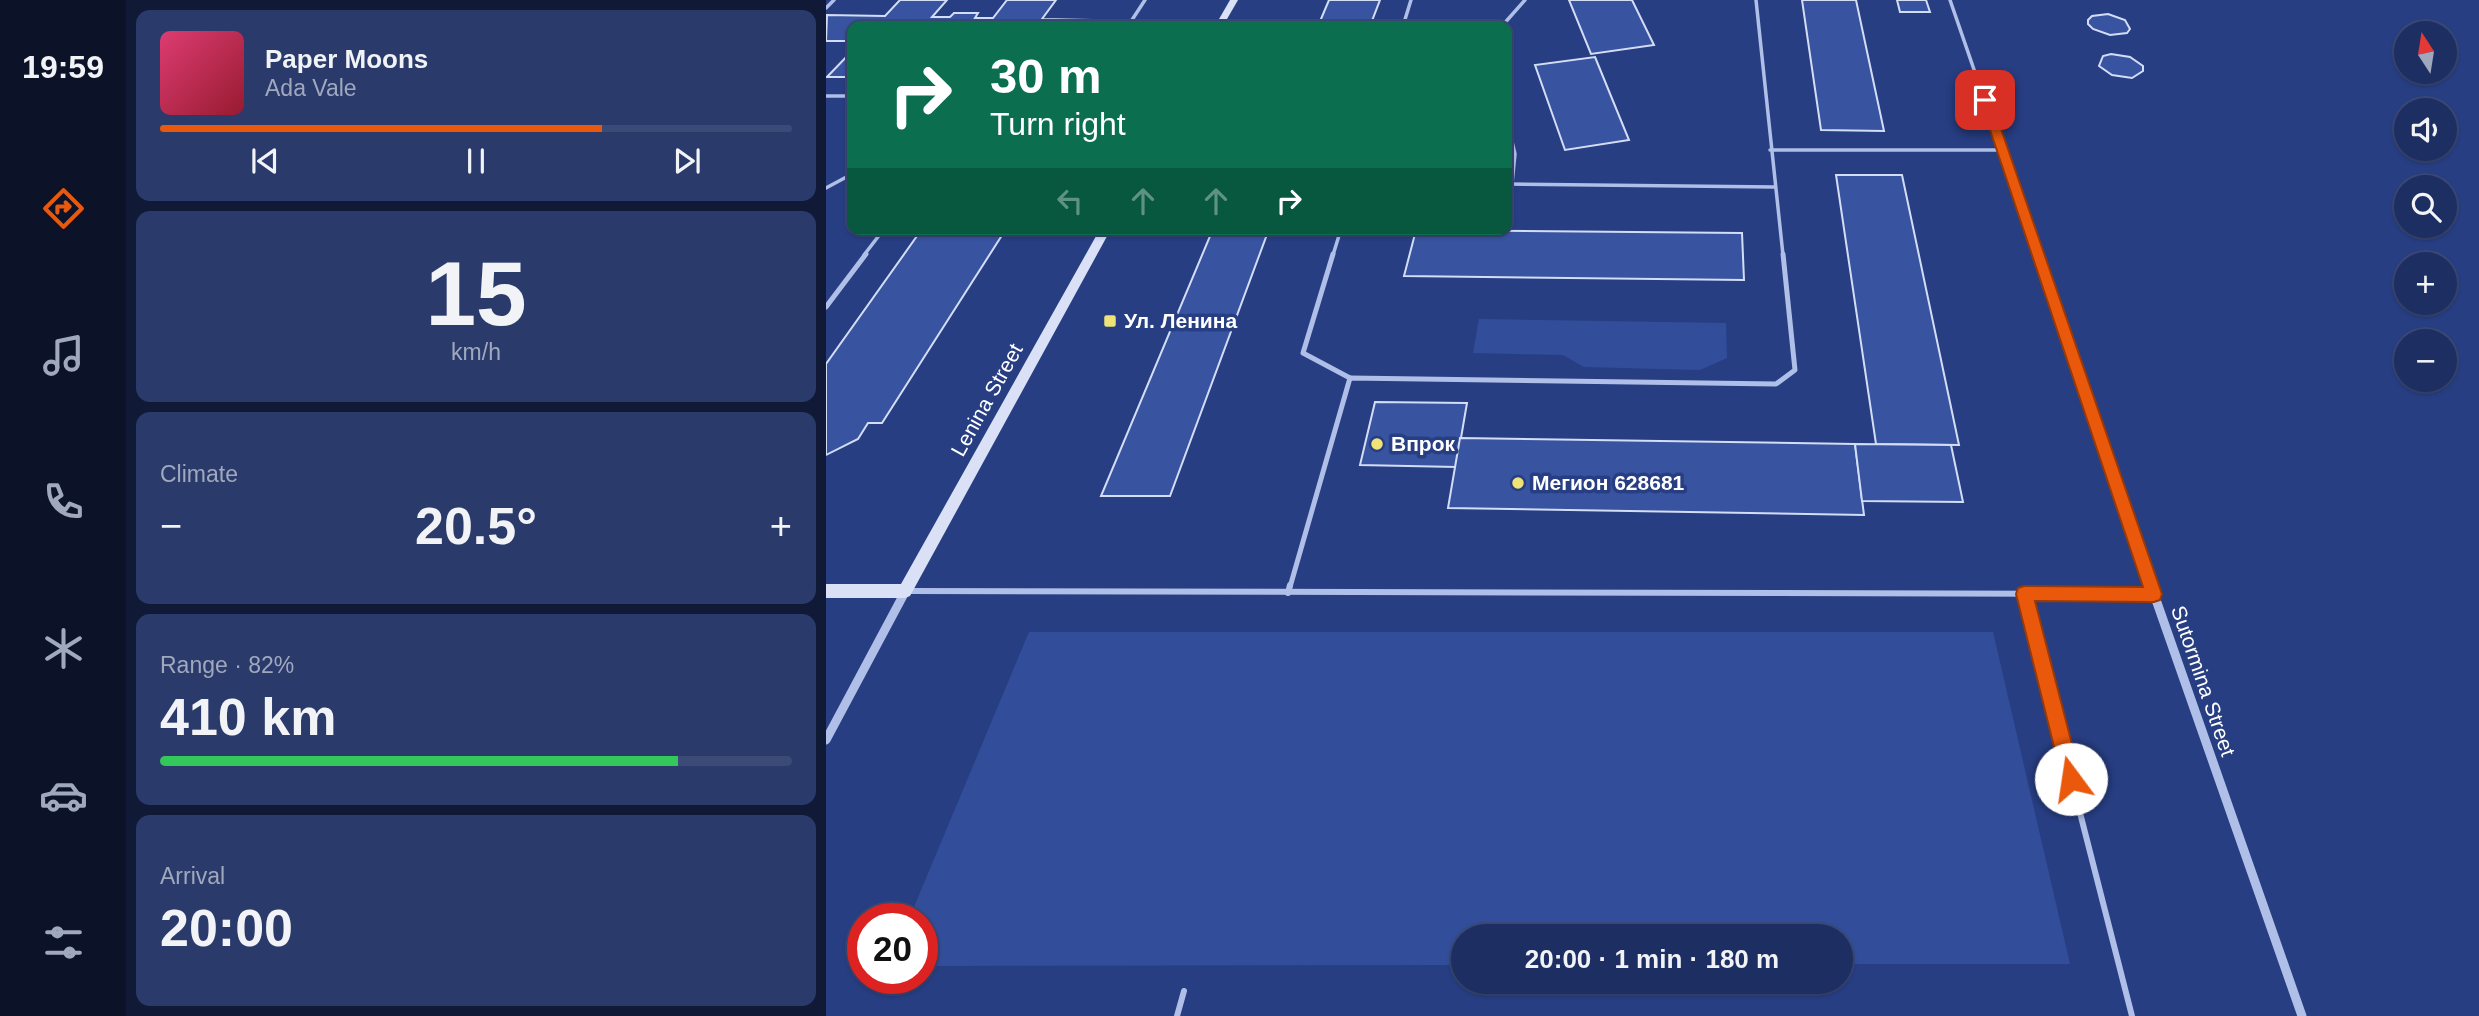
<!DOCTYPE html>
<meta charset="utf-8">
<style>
:root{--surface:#1d2e62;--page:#2a3a6b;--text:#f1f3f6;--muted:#a0a8be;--line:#3b4a77;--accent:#ea580c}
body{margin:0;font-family:Helvetica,sans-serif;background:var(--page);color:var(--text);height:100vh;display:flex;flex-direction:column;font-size:26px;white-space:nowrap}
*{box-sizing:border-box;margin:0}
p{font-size:23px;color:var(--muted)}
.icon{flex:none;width:38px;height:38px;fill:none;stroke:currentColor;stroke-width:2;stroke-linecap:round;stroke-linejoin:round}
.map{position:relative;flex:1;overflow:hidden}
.panel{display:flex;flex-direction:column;gap:10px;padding:10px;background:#101936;width:700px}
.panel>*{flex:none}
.guide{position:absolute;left:21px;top:21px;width:665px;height:214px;border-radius:14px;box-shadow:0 2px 5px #0004,0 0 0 2px var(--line);background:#0b6e4f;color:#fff;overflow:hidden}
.needle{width:46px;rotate:348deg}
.tools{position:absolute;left:1568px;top:21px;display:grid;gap:14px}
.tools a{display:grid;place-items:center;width:63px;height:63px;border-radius:50%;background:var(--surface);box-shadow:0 2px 5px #0004,0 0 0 2px var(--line);font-size:35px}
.speed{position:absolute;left:21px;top:903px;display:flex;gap:14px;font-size:35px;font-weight:700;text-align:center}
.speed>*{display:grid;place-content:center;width:91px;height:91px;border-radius:50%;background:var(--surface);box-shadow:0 2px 5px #0004,0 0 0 2px var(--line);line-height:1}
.speed .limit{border:10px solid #d22;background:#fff;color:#111}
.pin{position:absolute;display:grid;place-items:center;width:60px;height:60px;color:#fff;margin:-30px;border-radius:14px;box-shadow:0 4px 10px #0006}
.me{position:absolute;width:77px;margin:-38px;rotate:346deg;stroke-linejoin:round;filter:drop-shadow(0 0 5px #0008)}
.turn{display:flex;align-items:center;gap:24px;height:147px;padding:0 28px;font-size:32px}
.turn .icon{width:91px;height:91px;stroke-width:2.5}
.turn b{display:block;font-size:49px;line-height:60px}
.lanes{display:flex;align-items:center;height:66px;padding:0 28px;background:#0003;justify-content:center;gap:35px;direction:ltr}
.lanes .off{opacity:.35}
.big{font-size:52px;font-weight:800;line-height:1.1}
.panel .card{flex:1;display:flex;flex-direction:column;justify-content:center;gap:10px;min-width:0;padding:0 24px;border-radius:14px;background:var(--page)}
.panel .dial{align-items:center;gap:0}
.dial b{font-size:91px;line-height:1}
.song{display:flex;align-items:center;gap:21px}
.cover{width:84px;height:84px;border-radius:10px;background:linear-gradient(135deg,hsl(340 70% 55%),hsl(350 70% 35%))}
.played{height:7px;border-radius:4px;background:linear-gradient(90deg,var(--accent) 70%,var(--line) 70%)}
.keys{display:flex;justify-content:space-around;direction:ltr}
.heat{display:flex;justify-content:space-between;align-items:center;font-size:38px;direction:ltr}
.charge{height:10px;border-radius:5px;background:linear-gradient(90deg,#34c759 82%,var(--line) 0)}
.trip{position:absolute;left:625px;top:924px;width:402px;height:70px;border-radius:35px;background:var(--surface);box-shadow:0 2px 5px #0004,0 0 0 2px var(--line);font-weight:800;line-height:70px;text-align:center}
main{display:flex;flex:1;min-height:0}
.tabs{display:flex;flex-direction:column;width:126px;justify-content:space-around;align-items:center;background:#0c1227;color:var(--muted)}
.tabs .icon{width:49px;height:49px}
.tabs .on{color:var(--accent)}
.tabs b{font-size:32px;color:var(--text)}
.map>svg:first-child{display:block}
.green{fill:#324e9a}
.building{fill:#3853a0;stroke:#d4ddf6;stroke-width:2}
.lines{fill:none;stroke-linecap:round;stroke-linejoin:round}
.lane-far2{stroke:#b0bfe7;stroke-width:3.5}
.lane-far1{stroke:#b0bfe7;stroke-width:5}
.lane{stroke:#b0bfe7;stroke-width:6}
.street{stroke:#b0bfe7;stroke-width:9}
.secondary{fill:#dae1f6;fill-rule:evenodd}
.route{fill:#ea580c;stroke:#983908;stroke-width:2}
.poi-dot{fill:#efe276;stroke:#273e83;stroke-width:2.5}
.labels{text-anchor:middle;stroke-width:7;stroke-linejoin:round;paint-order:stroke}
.poi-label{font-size:21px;font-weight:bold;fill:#fff;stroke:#273e83;text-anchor:start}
.street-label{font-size:21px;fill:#fff;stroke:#273e83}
</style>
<main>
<nav class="tabs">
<b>19:59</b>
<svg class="icon on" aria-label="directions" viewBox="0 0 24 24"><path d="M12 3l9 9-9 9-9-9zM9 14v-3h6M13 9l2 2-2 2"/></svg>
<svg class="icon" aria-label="music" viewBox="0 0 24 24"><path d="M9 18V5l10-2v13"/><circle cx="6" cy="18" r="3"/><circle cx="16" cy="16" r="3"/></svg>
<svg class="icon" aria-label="phone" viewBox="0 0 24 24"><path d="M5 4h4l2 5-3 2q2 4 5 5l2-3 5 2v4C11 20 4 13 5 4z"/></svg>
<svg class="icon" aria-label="climate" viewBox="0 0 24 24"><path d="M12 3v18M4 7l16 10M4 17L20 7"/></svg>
<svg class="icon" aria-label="car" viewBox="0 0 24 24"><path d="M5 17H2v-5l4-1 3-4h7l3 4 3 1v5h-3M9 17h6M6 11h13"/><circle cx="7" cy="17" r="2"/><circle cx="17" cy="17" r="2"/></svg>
<svg class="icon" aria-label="filters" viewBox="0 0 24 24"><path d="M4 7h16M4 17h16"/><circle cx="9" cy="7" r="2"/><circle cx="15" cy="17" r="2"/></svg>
</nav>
<section class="panel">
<div class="card">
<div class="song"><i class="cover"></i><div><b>Paper Moons</b><p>Ada Vale</p></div></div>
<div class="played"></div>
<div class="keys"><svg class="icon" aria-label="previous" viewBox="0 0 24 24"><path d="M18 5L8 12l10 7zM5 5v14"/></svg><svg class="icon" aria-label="pause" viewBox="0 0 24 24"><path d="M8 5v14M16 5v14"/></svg><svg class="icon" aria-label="next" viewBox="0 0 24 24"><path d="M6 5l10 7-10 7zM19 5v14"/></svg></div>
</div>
<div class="card dial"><b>15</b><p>km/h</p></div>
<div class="card"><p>Climate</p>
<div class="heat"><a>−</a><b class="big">20.5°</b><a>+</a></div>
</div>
<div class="card"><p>Range · 82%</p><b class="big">410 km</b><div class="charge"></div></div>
<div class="card"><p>Arrival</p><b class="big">20:00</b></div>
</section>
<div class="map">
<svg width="1653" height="1016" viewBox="0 0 1653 1016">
<rect width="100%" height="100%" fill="#273e83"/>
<g class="green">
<path d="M653 319 900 323 901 358 874 370 758 367 737 355 647 353Z"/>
<path d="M203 632H1167L1244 964H1015V936H637V965L96 966V919H83Z"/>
</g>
<g class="building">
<path d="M74 0H121L106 17H124L128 13H152L149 18H167L181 0H230L216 19 265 20 260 26H26V41H0L1 15 59 16Z"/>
<path d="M503 0H554L544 26H492Z"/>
<path d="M743 0H806L828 45 765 54Z"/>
<path d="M976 0H1030L1058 131 995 130Z"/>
<path d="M1071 0H1100L1104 12H1074Z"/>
<path d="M1282 14 1299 20 1304 29 1301 33 1284 35 1267 29 1262 24V20L1266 16Z"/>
<path d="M26 51V77H1Z"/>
<path d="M1285 54 1304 57 1317 66V71L1306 78 1286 75 1273 66 1277 56Z"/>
<path d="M769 57 803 140 739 150 709 65Z"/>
<path d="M1010 175H1076L1133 445 1050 444Z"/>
<path d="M96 229H180L56 423H42L32 439 0 455V364Z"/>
<path d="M387 229H443L344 496H275Z"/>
<path d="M590 230 916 233 918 280 578 276Z"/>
<path d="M549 402 641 403 630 467 534 465Z"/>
<path d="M634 438 1029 444 1038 515 622 508Z"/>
<path d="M1029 444 1125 445 1137 502 1036 501Z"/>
</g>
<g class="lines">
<g class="lane-far2">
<path d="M930 0 957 255"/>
<path d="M1124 0 1212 255"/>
<path d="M0 8 8 0"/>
<path d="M302 26 319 0"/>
<path d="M577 26 585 0"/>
<path d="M676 26 699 0"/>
<path d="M0 96H26"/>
<path d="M681 121 689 154 686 184"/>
<path d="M944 150H1177"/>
<path d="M681 184 948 187"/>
<path d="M0 188 26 174"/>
<path d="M38 255 58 229"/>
<path d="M507 255 515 229"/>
</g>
<g class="lane-far1">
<path d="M507 254 477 353 524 378"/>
<path d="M1211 254 1325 587"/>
<path d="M0 307 40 254"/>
<path d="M464 587 524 378 950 384 969 370 957 254"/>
</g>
<g class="lane">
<path d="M83 591 1328 594 1325 585"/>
<path d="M462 593 464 585"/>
<path d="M1198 594 1306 1016"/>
<path d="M351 1016 358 991"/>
</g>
<g class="street">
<path d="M1328 594 1476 1016"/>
<path d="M0 740 79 592"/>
</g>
<g class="secondary">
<path d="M404 0H412L397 26H389Z"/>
<path d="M274 229H285L84 596 79 598H0V584H75Z"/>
</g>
</g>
<path class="route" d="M1159 97 1165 100 1336 594 1334 600 1328 602 1209 601 1255 779 1252 785 1245 788 1239 785 1236 779 1190 594 1192 588 1198 586 1317 587 1154 100Z"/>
<g class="poi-dot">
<rect x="277" y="314" width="14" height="14" rx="3.5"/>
<circle cx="551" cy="444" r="7"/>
<circle cx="692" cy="483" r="7"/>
</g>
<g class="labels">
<g class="poi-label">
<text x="298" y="328">Ул. Ленина</text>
<text x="565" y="451">Впрок</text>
<text x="706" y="490">Мегион 628681</text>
</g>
<g class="street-label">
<text transform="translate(161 400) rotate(-61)" y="7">Lenina Street</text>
<text transform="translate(1377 681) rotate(71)" y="7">Sutormina Street</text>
</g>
</g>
</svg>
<div class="tools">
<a><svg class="needle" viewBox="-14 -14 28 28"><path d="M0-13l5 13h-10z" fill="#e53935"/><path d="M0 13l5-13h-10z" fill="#a0a8be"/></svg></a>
<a><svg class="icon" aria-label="sound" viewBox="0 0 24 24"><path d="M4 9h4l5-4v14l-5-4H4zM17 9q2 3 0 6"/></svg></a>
<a><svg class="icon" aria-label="search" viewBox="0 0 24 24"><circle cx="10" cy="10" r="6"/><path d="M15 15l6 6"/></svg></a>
<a>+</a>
<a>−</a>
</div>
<div class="speed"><div class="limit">20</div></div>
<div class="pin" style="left:1159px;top:100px;background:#d93025"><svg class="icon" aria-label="arrive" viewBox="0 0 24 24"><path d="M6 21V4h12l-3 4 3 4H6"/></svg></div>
<svg class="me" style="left:1245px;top:779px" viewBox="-20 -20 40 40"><circle r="19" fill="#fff"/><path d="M0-13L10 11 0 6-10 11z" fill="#ea580c"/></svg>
<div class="trip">20:00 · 1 min · 180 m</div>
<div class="guide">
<div class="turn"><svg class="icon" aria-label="right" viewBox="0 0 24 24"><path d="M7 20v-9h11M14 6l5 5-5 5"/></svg><div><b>30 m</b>Turn right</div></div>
<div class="lanes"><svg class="icon off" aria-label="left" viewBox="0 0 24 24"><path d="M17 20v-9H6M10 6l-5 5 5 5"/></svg><svg class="icon off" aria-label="ahead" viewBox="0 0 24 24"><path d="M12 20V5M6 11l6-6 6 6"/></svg><svg class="icon off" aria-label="ahead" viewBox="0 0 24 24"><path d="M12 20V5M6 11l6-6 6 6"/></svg><svg class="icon" aria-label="right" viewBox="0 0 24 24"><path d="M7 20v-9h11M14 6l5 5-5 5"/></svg></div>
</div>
</div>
</main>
